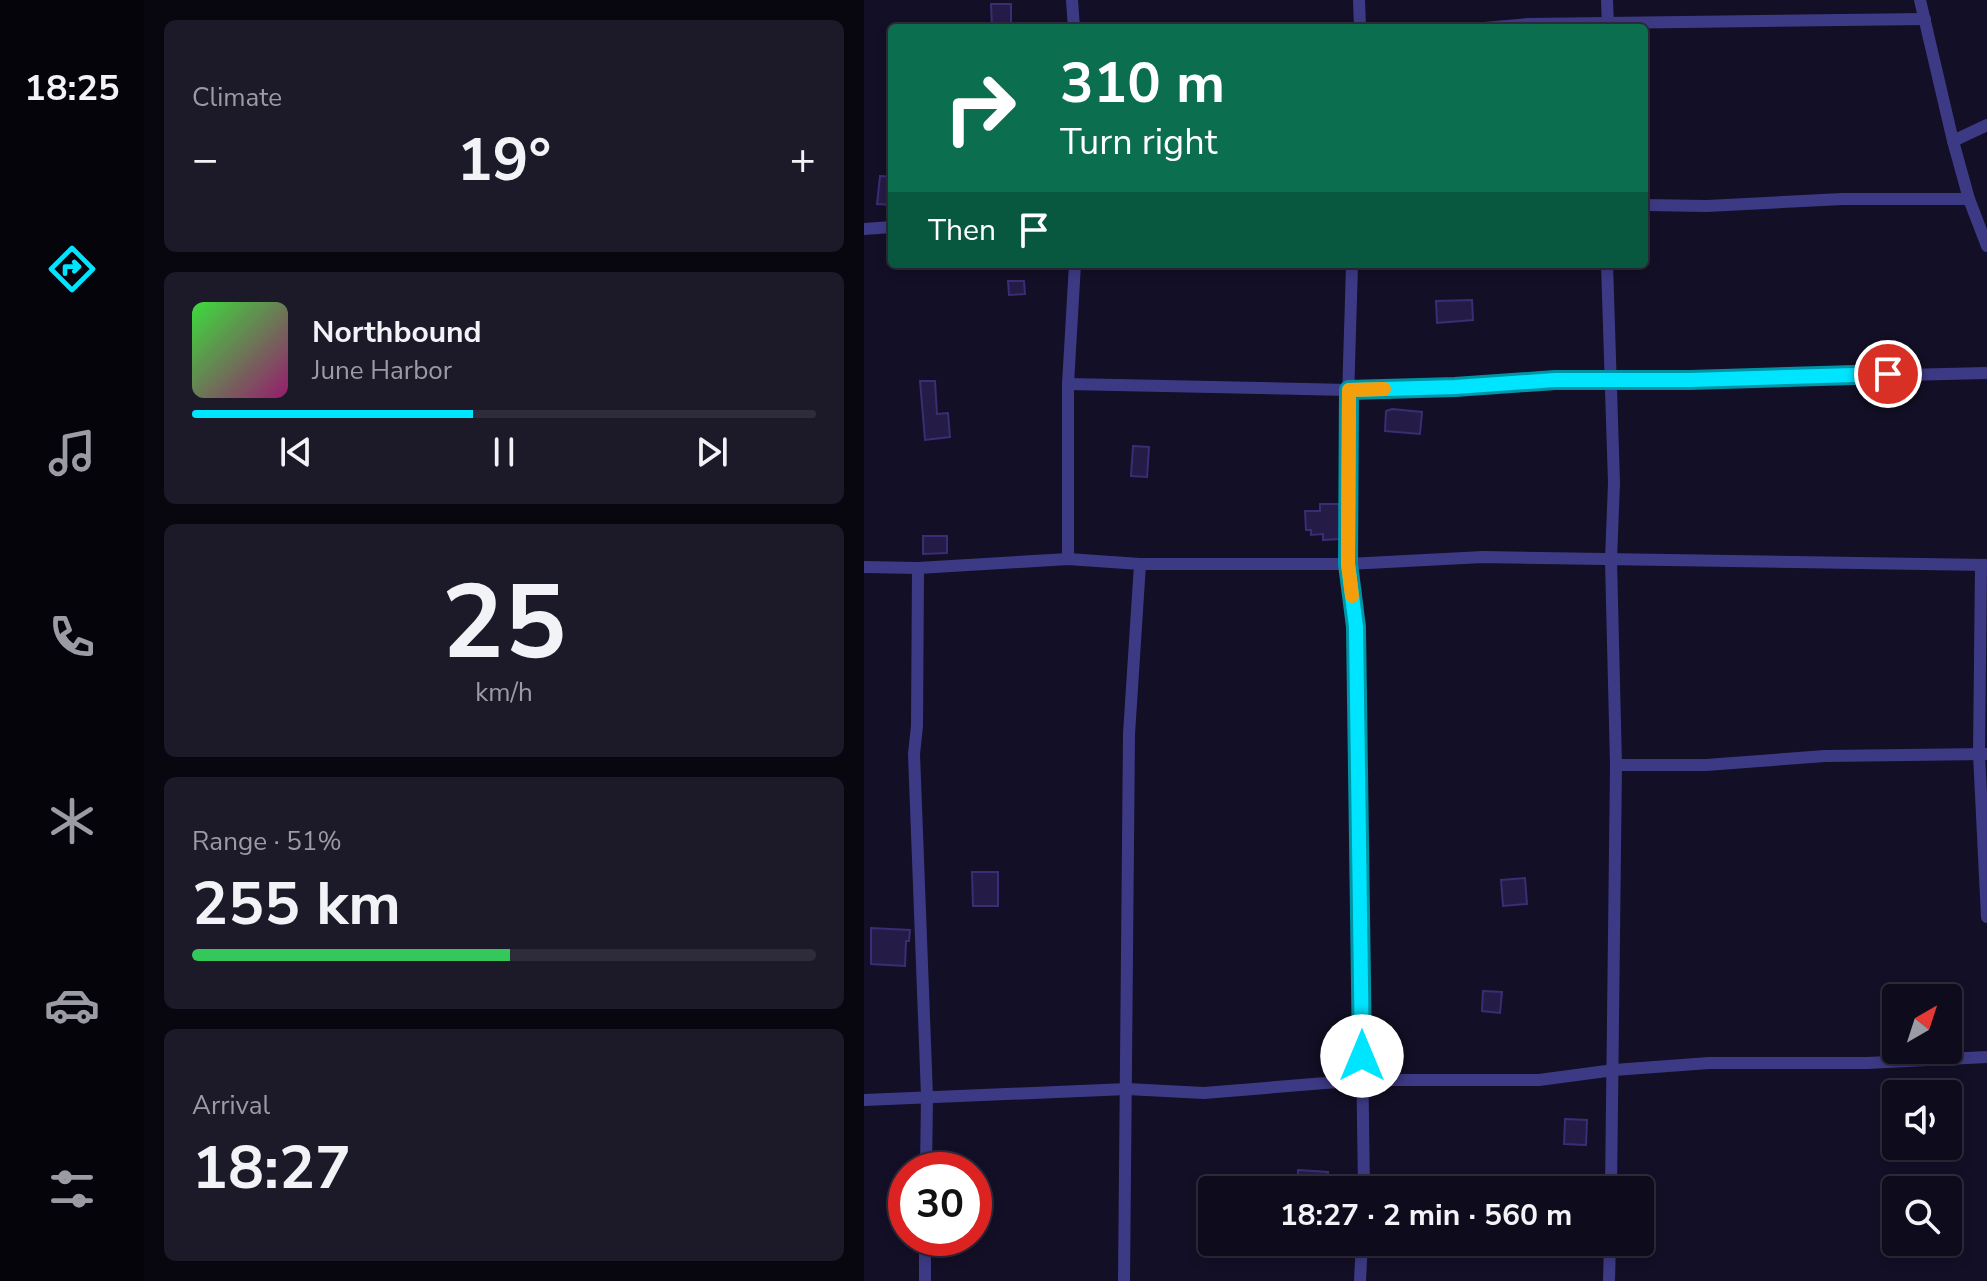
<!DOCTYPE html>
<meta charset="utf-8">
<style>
:root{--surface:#0e0b1c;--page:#1c1929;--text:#f1f3f6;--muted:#9b9ba3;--line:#2e2b3b;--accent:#00e5ff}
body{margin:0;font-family:"Nunito Sans",sans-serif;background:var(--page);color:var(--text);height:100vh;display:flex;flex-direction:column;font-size:30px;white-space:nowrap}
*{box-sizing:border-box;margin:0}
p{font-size:26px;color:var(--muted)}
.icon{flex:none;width:44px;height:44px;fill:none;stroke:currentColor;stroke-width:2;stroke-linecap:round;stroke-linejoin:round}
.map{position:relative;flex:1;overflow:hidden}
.drawer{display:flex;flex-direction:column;gap:20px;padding:20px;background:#08060f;width:720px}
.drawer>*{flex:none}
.banner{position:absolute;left:24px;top:24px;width:760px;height:244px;border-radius:8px;box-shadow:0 4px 12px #0003,0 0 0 2px var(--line);background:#0b6e4f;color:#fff;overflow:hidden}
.needle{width:52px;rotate:39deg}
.controls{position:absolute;left:1018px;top:984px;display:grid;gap:16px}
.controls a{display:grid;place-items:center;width:80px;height:80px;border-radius:8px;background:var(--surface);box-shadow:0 4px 12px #0003,0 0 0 2px var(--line);font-size:40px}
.speed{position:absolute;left:24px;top:1152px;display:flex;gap:16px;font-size:40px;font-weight:700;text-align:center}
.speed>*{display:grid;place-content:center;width:104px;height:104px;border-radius:50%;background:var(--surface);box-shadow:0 4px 12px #0003,0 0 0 2px var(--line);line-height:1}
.speed .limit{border:12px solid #d22;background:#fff;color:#111}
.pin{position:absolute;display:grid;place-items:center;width:68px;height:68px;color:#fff;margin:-34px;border:4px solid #fff;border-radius:50%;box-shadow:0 2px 8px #0007}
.me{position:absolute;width:88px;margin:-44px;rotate:0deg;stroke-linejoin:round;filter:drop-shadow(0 0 6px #0008)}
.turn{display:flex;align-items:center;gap:28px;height:168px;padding:0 40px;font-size:36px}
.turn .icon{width:104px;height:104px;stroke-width:2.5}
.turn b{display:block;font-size:56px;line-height:68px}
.then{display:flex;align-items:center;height:76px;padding:0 40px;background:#0003;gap:16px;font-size:30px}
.big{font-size:60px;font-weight:700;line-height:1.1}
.drawer .card{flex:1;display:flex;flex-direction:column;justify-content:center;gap:12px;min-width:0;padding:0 28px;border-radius:12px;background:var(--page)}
.drawer .dial{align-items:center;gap:0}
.dial b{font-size:104px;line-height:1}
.song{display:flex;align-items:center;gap:24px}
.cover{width:96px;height:96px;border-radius:12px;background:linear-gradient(135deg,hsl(120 70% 55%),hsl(320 70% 35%))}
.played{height:8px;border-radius:4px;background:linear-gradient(90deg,var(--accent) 45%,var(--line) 45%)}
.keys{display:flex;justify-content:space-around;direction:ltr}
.heat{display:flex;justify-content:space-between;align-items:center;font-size:44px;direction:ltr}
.charge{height:12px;border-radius:6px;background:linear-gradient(90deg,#34c759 51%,var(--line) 0)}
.trip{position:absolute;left:334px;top:1176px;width:456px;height:80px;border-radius:8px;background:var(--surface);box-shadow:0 4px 12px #0003,0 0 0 2px var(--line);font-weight:700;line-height:80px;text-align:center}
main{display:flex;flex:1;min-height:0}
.menu{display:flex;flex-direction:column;width:144px;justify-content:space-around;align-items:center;background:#06040b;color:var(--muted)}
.menu .icon{width:56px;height:56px}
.menu .current{color:var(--accent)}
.menu b{font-size:36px;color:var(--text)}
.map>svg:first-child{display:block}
.building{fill:#241b47;stroke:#3b2d73;stroke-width:2}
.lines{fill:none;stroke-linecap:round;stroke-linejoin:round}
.street{stroke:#3d3a85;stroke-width:12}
.route-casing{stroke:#0095a6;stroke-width:20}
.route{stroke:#00e5ff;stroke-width:14}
.slow{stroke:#f59e0b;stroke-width:14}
</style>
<main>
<nav class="menu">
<b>18:25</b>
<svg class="icon current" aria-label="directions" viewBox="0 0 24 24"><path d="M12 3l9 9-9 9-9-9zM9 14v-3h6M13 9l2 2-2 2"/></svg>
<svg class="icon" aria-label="music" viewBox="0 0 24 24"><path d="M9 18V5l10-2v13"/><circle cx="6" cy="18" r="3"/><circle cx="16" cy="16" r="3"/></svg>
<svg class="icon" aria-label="phone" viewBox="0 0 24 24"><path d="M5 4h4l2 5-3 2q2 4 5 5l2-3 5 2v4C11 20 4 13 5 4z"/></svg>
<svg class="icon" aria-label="climate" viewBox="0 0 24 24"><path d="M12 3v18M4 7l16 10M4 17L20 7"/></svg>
<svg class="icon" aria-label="car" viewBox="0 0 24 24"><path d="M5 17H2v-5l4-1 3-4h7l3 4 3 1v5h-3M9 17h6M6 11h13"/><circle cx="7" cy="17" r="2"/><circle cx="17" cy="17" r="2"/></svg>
<svg class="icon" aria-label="filters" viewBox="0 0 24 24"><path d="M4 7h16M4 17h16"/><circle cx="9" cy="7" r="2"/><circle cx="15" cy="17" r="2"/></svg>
</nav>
<section class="drawer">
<div class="card"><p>Climate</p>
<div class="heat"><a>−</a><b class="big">19°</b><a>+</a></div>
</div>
<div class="card">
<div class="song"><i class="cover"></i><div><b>Northbound</b><p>June Harbor</p></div></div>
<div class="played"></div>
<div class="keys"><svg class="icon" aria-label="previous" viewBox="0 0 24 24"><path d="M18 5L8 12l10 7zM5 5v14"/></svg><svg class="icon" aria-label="pause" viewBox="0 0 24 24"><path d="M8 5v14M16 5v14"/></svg><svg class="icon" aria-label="next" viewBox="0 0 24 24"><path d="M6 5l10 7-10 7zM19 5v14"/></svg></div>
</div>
<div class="card dial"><b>25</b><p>km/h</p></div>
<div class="card"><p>Range · 51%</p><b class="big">255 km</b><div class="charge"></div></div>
<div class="card"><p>Arrival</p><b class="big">18:27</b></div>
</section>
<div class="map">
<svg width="1123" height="1281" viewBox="0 0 1123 1281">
<rect width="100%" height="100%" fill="#130f26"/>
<g class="building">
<path d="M127 4H147V28H128Z"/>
<path d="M16 176 28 177V205L13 204Z"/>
<path d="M144 281H160L161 294 145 295Z"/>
<path d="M608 300 609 320 573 323 572 301Z"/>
<path d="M56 381H71L73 414 84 413 86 437 61 440Z"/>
<path d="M528 409 558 412 556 434 521 431 522 411Z"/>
<path d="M269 446 285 447 283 477 267 476Z"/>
<path d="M456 504H475L476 539 459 540V534L447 535V530H442L441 511H456Z"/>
<path d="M59 536H83V553L59 554Z"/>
<path d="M108 872H134V906H109Z"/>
<path d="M661 878 663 904 639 906 637 880Z"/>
<path d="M7 928 46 930 45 941H42L41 966 7 964Z"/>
<path d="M619 991 638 992 636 1013 618 1011Z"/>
<path d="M701 1119 723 1120 722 1145 700 1144Z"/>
<path d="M434 1170 464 1172 463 1190H433Z"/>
</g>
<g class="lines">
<g class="street">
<path d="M208 0 210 28"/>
<path d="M495 0 496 28"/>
<path d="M743 0 744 28"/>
<path d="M1056 0 1089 141 1105 199 1123 246"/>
<path d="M620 28 664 24 1061 19"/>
<path d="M1089 141 1123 125"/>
<path d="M780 205 843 206 978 199H1105"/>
<path d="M0 229 28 227"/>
<path d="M488 264C485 385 477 507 492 627L500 1190"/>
<path d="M743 264 750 483 747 560 752 765 747 1190"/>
<path d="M204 384 485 390 591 387 691 380H826L1123 373"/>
<path d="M204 559V384L211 264"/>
<path d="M1117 565 1115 754 1123 917"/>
<path d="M0 567 54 568 204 559 276 564H484L619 557 1123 565"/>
<path d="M54 568 53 726 50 754 63 1096 62 1170"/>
<path d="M752 765H842L961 756 1123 754"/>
<path d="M0 1100 263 1089 340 1093 498 1080H675L750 1070 845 1063H1003L1123 1057"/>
<path d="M61 1238V1281"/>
<path d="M260 1281 265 734 276 564"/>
<path d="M496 1281 498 1242"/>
<path d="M745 1281 746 1242"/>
</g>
</g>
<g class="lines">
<defs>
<path id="route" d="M498 1056 492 627 484 564 485 390 591 387 691 380H826L1024 374"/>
</defs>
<use href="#route" class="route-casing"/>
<use href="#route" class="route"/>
<path class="slow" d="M488 596 484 564 485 390 520 389"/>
</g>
</svg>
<div class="controls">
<a><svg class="needle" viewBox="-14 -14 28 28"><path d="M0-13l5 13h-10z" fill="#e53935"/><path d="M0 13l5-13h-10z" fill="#9b9ba3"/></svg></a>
<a><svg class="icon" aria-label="sound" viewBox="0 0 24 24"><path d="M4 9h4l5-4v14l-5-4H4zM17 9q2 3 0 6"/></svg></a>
<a><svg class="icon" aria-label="search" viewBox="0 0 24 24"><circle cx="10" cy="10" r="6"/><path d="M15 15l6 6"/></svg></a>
</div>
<div class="speed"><div class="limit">30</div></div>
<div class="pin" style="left:1024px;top:374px;background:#d93025"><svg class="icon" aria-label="arrive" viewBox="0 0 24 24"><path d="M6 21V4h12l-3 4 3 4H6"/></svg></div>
<svg class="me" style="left:498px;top:1056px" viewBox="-20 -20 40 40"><circle r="19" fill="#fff"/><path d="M0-13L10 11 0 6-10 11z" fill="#00e5ff"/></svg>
<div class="trip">18:27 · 2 min · 560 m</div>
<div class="banner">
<div class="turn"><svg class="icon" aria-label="right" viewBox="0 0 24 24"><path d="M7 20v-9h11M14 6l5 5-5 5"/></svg><div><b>310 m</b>Turn right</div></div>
<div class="then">Then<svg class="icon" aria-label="arrive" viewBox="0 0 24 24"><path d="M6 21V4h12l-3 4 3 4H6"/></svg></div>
</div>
</div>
</main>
